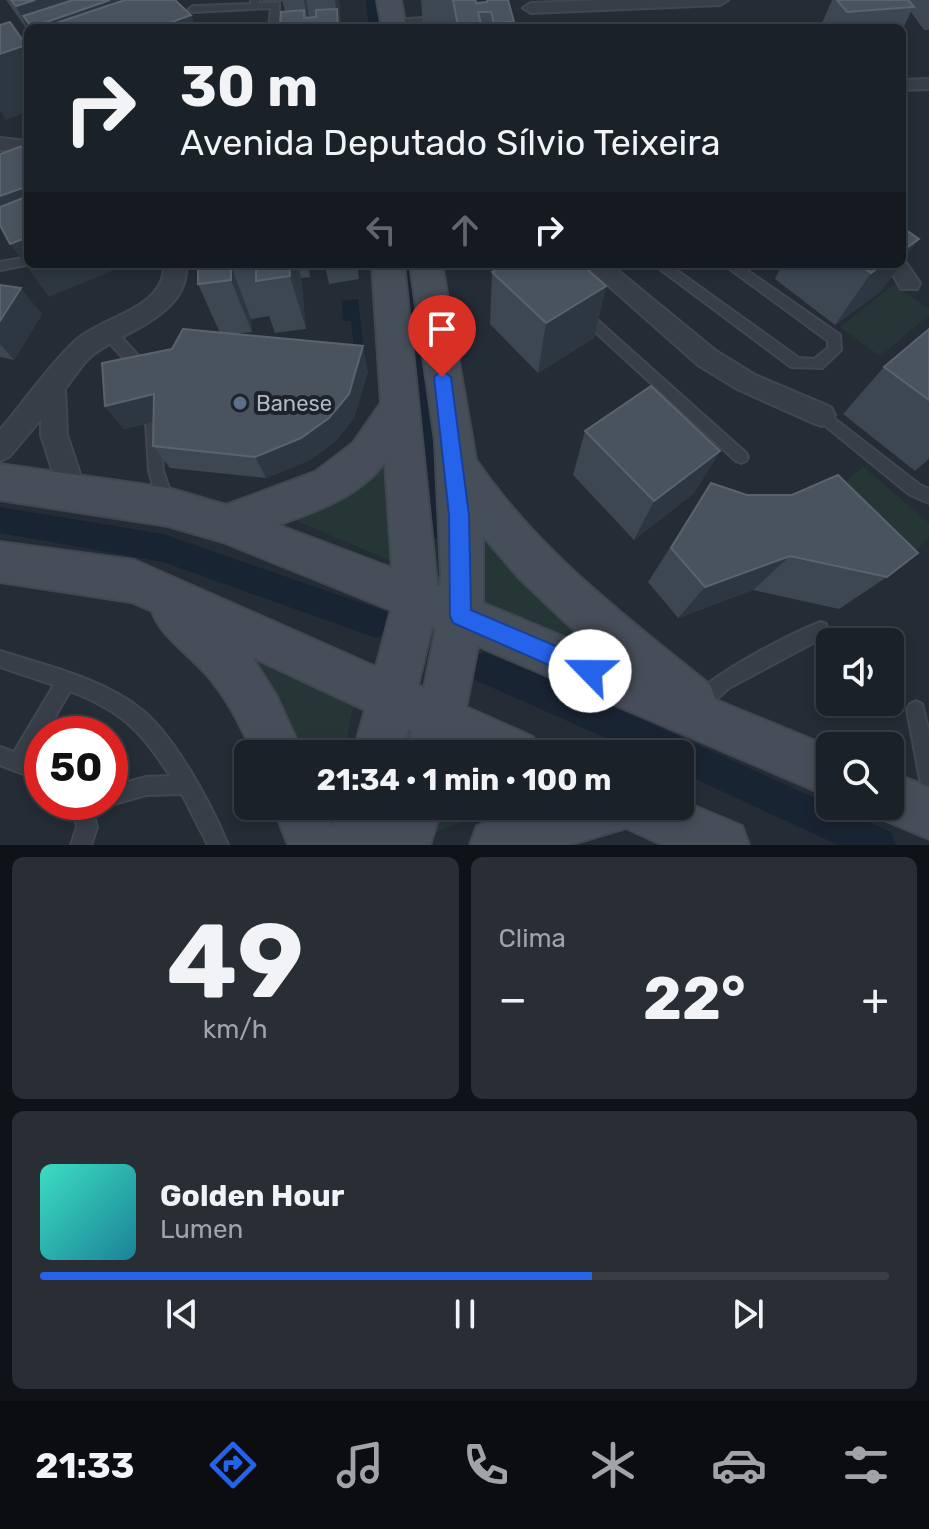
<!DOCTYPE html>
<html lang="pt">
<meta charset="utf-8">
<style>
:root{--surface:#1b2128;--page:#282e34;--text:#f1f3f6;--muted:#a0a3a8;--line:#393e45;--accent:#2563eb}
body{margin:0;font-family:Rubik,sans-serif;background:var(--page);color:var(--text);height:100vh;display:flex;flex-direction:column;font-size:30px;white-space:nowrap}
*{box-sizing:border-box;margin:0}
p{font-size:26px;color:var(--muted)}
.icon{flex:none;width:44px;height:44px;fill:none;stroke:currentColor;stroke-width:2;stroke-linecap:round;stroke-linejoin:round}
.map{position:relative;height:845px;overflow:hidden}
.side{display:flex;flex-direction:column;gap:12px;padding:12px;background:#0f1216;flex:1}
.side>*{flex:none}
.hud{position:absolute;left:24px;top:24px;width:882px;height:244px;border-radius:12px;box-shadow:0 4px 12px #0003,0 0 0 2px var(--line);background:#1b2128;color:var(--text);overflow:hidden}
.fabs{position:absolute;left:816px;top:628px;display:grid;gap:16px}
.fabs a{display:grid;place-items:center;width:88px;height:88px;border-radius:12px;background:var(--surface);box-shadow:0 4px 12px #0003,0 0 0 2px var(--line);font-size:40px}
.speed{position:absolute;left:24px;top:716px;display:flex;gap:16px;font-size:40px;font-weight:700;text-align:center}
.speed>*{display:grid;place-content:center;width:104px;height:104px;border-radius:50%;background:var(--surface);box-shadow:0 4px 12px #0003,0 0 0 2px var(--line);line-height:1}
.speed .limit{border:12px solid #d22;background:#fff;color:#111}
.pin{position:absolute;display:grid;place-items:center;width:68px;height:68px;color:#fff;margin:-82px -34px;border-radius:50% 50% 50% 0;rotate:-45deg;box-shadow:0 0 8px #0007}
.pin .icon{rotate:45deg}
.me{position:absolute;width:88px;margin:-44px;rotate:293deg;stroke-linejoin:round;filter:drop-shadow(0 0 6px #0008)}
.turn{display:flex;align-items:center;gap:28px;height:168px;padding:0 24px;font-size:36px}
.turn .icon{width:104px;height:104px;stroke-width:2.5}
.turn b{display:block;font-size:56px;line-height:68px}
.lanes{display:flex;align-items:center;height:76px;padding:0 24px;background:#0003;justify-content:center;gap:40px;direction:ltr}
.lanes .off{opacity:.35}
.big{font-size:60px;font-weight:700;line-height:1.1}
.side .card{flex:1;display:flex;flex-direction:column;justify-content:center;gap:12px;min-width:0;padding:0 28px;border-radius:12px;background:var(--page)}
.side .dial{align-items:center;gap:0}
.dial b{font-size:104px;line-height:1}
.song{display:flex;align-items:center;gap:24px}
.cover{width:96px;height:96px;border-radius:12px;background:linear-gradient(135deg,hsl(170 70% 55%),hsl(190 70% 35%))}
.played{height:8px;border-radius:4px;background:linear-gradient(90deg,var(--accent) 65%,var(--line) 65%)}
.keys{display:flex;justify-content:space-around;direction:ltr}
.heat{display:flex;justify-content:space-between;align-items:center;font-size:44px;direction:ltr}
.side .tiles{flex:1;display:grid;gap:12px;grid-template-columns:1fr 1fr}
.card:last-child{grid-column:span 2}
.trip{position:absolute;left:234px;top:740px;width:460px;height:80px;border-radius:12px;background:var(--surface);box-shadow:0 4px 12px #0003,0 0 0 2px var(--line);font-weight:700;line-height:80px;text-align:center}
.menu{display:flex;height:128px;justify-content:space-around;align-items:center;background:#0b0d10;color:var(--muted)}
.menu .icon{width:56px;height:56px}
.menu .active{color:var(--accent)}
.menu b{font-size:36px;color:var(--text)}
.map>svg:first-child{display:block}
.green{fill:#263637}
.water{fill:#192432}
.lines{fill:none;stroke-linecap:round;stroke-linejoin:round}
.canal{fill:#192432;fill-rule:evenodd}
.lane-casing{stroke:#404750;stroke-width:4}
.street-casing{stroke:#404750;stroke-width:4}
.secondary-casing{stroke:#404750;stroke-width:4}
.lane{fill:#373e47;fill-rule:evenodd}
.street{fill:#373e47;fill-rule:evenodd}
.secondary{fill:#464e59;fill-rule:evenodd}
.wall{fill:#3c4752}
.shaded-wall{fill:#2d3741}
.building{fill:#49535e;stroke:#59636e;stroke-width:2}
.route{fill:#2563eb;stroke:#184099;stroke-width:2}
.service-dot{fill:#5c6f8a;stroke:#1c232b;stroke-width:3}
.labels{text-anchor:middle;stroke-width:8;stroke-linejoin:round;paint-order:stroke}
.poi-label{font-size:22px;fill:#b2b9c3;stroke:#1c232b;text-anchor:start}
</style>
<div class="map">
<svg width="929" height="845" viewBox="0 0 929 845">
<rect width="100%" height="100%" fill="#242c36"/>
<g class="green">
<path d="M893 285 929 309V315L880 356 840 327Z"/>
<path d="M392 421 403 566 264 507Z"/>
<path d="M863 467 929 523V538L909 557 835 490Z"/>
<path d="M474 495 637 674 471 609Z"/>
<path d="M247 655 354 703 344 754H291Z"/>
<path d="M425 806H504L413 841Z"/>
</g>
<path class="water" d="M358 299 363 345 354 347 351 321H343L342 301Z"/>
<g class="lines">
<g class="canal">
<path d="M366 0H382L385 28H369Z"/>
<path d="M394 264H416L454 527 450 536 440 540 430 536 426 527Z"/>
<path d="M0 507 163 534 376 608 387 612 391 623 387 634 376 638 163 562 0 533Z"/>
<path d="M484 652 558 682 891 832 896 845H838L680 772V754H642L473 679 468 668 473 657Z"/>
</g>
<defs>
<g id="lane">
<path d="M251 0H259V3H279V28H269L271 8 193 12 189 9 193 6 251 4Z"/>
<path d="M440 17 444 20 443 22 393 26 388 23 393 20Z"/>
<path d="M28 257V264H32L0 270V262Z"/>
<path d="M653 264H668L799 358 814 359 828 348V341L723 264H738L840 335 841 350 822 368 791 367Z"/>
<path d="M582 308 586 310 746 453 748 457 746 461 741 463 736 461 578 316 576 313 578 310Z"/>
<path d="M108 327 113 328 148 366 150 370 148 374H138L103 336 102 332 103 328Z"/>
<path d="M822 409 920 485 929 489V503L910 495 817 419 815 415 817 411Z"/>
<path d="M153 417 158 419 160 423 163 471 174 503 171 508 166 510 161 508 158 503 149 471 146 423 148 419Z"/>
<path d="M820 622 826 624 828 630 826 636 729 688 704 710 698 713 692 710 689 704C700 679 792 633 820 622Z"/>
<path d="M0 651C47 666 102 678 142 710 176 738 211 804 228 845H208L182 794 146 795 110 805 103 803 110 802V787L146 777 170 776C141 730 121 711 70 691L45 734H42V738L30 758 42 763V781L0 765V747L14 752 54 685 0 667Z"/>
<path d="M916 701 922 704 929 732V788L922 786 920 779 907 710 910 704Z"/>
<path d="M72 802H90L97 827 91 845H71L77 827Z"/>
</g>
<g id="street">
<path d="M604 0H728L720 5 531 13 523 8 531 3Z"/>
<path d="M929 79V89L902 90V80Z"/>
<path d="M0 138 28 141V153L0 150Z"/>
<path d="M902 257 920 283 917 289H901L887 264H902Z"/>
<path d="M164 264H186C190 312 131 329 98 351 85 359 75 376 65 389L67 435 87 495 83 504 73 507 63 504 41 435V419L9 457 0 461V430C25 401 48 366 76 340 103 316 166 309 164 264Z"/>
<path d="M584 264H610L716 351 755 375 831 407 835 415 831 423 822 426 813 423 737 389 698 365Z"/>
</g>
<g id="secondary">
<path d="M377 0H401L406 28H382Z"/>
<path d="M372 264H404L437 585 440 586 441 575 435 441 410 264H442L476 460C538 551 625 616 710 685L716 700 830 747V797L478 646 466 707 533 737 541 754H405L412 731 408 730 403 754H353L365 710 252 657 276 695 303 754H253C241 725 226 696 205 673 188 653 160 636 152 611L131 602 0 582V542L134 560 376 667 391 610 223 542 168 526 0 500V464L168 488 226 505 315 472 353 443 381 403ZM385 462 392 568 278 525C317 511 360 496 385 462ZM483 536 519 578 595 650 483 603ZM432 627 436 628 424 688 418 685Z"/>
<path d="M890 772 929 787V839L872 815 868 806H890Z"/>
<path d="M680 800 742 826 749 845H663L626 828 569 845H470L477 826 525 806H680Z"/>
<path d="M273 806H325L333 826 338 806H390L385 823 390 806H442L430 845H288Z"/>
</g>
</defs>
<use href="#lane" class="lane-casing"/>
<use href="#street" class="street-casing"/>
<use href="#secondary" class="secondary-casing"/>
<use href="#lane" class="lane"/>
<use href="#street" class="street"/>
<use href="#secondary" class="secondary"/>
</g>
<g class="wall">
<path d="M6 0H175L191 15 195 28H28V31Z"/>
<path d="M262 0H282V2L262 3Z"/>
<path d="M282 0H339L341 28H280L285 11Z"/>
<path d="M421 0H477V3L486 2V0H508L514 22V28H423Z"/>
<path d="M832 0H929V30H924L911 12 902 30V28H820Z"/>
<path d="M198 264H357L359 279 329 284 325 266 309 268 310 277 301 278 306 329 275 333 269 316 251 319 252 332 235 334 368 371 354 418 336 441 310 460 266 478 170 468 153 446V422L124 429 105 406 172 349 220 333 198 284Z"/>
<path d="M782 264H901L880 292 835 325 775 279Z"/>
<path d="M492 272 606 286 594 338 538 373 490 324Z"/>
<path d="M0 285 42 314 14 360 0 357Z"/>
<path d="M929 329V459L915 471 843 414 884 367Z"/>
<path d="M585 431 720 451 694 493 634 540 573 475Z"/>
<path d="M711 483 887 577 839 609 753 590 678 618 648 582Z"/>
</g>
<g class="shaded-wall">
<path d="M11 0H163L57 26 58 28H33L23 16 30 28 28 29 16 6Z"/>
<path d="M304 0H306L311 27H309Z"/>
<path d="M335 0H339L341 28H338Z"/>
<path d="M191 15 195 28H155Z"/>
<path d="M26 45 28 49V112L6 120 0 110V54Z"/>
<path d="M28 186V264H107L112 271 49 297 10 244 0 224V196Z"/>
<path d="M919 239 902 262V251Z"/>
<path d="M289 264H298L301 278 306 329 290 276Z"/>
<path d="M883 264H901L880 292 835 325 871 273Z"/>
<path d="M231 266 251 319 252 332 231 280Z"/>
<path d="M606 286 594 338 538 373 546 323Z"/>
<path d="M21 288 42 314 14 360 0 344V321Z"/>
<path d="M363 346 368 371 354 418 336 441 310 460 266 478 255 457Z"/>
<path d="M154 394 170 418 124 429 105 406Z"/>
<path d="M720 451 694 493 634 540 654 501Z"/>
<path d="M790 556 753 590 678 618 705 587Z"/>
</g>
<g class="building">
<path d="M11 0H35L16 6Z"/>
<path d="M73 0H110L32 27 23 16Z"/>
<path d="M125 0H175L191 15 155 28H59L56 23Z"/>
<path d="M453 0H475L476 3 487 2V0H508L514 22 494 23 491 12H478L481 24 458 26Z"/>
<path d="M837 0H908L914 7 847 12Z"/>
<path d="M337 9 338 28H318V27L280 28 281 12 304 10V18L316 17V10Z"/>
<path d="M10 22 26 45 0 54V25Z"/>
<path d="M28 144V186L0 196V154Z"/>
<path d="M28 196V237L10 244 0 225V207Z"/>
<path d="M902 227 919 239 902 251Z"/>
<path d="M198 264H249L231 266V280L198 284Z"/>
<path d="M256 264H289L290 276 256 281Z"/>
<path d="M506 264H581L606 286 546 323 492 272Z"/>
<path d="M859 264H883L871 273Z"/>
<path d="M0 285 21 288 0 321Z"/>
<path d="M183 329 363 346 349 394 329 418 301 438 255 457 153 446 154 394 105 406 102 363 172 349Z"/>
<path d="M929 329V400L884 367Z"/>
<path d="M651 386 720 451 654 501 585 431Z"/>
<path d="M838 475 918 553 887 577 790 556 705 587 671 548 711 483 747 495H792Z"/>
</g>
<path class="route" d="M442 370 451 377 469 515 471 610 598 664 601 671 598 679 590 683 453 623 450 616 449 515 434 377Z"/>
<circle class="service-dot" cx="240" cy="403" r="8"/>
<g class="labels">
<g class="poi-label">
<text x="256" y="411">Banese</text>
</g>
</g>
</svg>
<div class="fabs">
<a><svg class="icon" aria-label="sound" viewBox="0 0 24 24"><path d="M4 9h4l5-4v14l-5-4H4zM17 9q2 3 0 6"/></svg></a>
<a><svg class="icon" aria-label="search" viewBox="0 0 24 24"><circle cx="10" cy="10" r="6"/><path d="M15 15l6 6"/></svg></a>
</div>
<div class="speed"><div class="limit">50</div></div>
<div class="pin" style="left:442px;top:377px;background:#d93025"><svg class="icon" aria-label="arrive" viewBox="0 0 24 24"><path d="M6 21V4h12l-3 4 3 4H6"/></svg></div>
<svg class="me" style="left:590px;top:671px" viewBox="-20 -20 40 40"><circle r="19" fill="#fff"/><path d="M0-13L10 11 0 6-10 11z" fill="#2563eb"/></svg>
<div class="trip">21:34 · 1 min · 100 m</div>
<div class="hud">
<div class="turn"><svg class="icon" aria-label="right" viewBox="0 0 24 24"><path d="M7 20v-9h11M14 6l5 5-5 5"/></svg><div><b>30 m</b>Avenida Deputado Sílvio Teixeira</div></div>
<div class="lanes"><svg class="icon off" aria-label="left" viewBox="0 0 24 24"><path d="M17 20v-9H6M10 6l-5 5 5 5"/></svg><svg class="icon off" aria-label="ahead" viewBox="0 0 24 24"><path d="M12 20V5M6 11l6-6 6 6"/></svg><svg class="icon" aria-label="right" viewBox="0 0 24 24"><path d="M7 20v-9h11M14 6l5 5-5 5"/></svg></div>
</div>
</div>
<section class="side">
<div class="tiles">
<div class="card dial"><b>49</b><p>km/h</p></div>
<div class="card"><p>Clima</p>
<div class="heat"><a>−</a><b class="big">22°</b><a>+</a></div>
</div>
<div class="card">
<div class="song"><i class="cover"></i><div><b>Golden Hour</b><p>Lumen</p></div></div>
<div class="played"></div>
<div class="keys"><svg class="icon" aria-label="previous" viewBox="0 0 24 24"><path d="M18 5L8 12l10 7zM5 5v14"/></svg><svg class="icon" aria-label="pause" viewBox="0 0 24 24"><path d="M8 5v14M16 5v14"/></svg><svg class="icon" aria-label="next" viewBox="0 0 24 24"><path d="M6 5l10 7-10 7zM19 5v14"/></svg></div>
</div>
</div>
</section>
<nav class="menu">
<b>21:33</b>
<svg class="icon active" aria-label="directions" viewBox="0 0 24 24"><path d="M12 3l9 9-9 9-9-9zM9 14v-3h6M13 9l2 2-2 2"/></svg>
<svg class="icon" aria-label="music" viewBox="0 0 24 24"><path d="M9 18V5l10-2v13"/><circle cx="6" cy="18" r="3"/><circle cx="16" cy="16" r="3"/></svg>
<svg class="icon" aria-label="phone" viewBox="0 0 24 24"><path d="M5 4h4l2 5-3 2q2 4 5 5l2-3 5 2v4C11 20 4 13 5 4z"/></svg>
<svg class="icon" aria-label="climate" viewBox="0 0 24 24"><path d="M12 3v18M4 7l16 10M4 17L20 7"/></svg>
<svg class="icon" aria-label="car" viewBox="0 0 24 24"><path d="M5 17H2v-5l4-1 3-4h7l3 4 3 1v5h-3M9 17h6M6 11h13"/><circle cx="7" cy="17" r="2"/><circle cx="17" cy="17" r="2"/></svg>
<svg class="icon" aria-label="filters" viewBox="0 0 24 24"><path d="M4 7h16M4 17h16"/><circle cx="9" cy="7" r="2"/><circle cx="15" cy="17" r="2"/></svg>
</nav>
